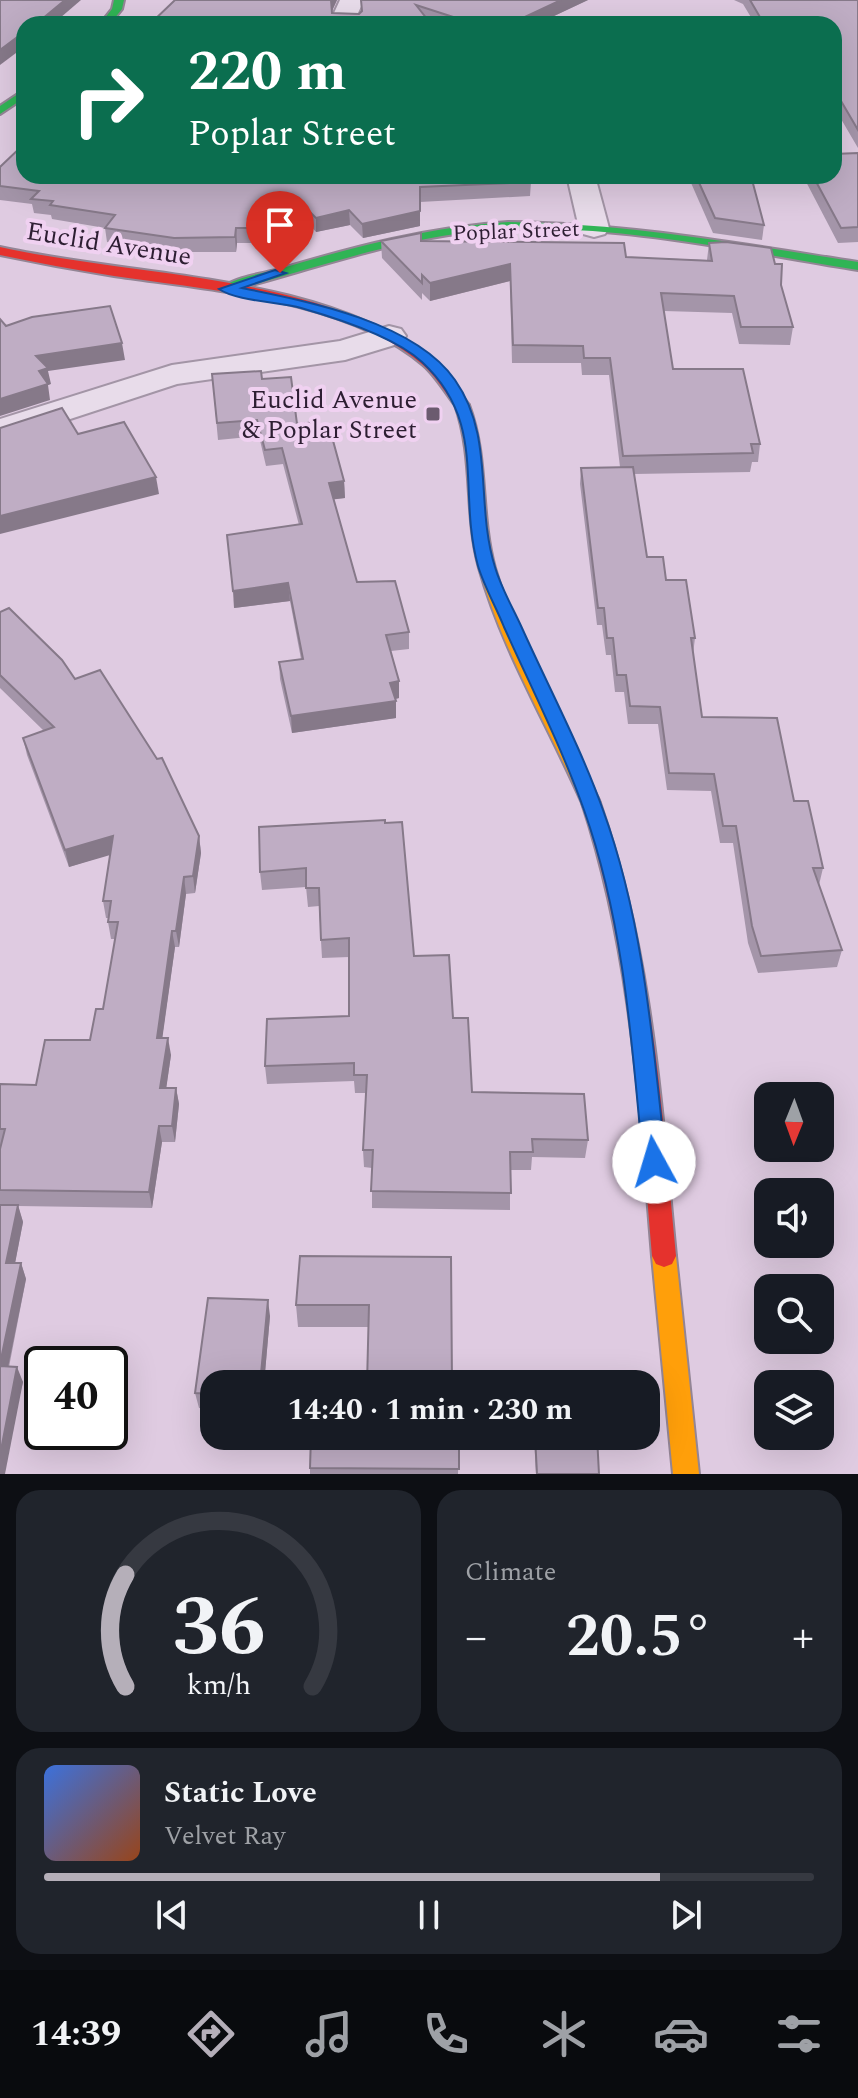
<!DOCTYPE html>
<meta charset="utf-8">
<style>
:root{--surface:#171b24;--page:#20242c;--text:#f1f3f6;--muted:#9ea1a6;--line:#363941;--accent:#b5afb9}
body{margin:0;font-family:Spectral,serif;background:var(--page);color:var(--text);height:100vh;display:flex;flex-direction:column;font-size:30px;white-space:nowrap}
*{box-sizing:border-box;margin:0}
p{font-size:26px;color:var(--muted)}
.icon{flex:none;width:44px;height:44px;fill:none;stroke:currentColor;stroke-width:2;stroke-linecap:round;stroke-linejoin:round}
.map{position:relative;height:1474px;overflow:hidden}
.details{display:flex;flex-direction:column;gap:16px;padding:16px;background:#0d0f14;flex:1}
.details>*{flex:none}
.guide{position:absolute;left:16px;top:16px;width:826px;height:168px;border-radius:24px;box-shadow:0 8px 32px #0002;background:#0b6e4f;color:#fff;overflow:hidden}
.needle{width:52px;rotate:181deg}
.controls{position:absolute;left:754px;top:1082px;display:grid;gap:16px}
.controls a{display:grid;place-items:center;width:80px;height:80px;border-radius:16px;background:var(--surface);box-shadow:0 8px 32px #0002;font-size:40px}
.speed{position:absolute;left:24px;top:1346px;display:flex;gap:16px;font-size:40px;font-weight:700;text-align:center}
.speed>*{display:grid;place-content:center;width:104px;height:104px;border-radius:50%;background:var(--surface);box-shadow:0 8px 32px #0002;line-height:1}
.speed .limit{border:4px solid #111;border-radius:12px;background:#fff;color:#111}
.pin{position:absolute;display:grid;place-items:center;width:68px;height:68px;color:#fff;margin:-82px -34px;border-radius:50% 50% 50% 0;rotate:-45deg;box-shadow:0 0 8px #0007}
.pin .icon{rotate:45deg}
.me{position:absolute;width:88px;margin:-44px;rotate:354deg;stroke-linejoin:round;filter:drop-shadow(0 0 6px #0008)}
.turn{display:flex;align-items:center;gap:28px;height:168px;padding:0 40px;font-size:36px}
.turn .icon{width:104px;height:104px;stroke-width:2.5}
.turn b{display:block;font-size:56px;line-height:68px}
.big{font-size:60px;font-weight:700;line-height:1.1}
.details .card{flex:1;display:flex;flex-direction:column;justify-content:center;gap:12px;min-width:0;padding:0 28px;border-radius:24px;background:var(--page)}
.details .dial{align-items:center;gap:0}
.dial svg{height:208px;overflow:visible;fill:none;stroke:var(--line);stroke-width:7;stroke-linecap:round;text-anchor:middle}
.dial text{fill:var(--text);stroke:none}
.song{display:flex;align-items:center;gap:24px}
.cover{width:96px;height:96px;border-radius:12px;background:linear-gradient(135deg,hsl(220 70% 55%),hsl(20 70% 35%))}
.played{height:8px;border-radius:4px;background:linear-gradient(90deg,var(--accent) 80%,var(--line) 80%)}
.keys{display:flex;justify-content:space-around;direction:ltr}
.heat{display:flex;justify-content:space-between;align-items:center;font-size:44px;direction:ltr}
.details .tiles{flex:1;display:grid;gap:16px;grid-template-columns:1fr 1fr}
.card:last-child{grid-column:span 2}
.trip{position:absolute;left:200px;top:1370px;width:460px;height:80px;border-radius:24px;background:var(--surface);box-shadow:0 8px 32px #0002;font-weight:700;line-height:80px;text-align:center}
.tab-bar{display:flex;height:128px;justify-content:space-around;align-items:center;background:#090b0e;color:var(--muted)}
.tab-bar .icon{width:56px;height:56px}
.tab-bar .selected{color:var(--accent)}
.tab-bar b{font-size:36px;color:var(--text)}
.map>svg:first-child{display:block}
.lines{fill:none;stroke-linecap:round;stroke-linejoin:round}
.street-casing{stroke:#a395a6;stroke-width:4}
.fast-casing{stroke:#938595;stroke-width:4}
.slow-casing{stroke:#938595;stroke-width:4}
.jam-casing{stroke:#938595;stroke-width:4}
.street{fill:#e8dcea;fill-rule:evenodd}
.fast{fill:#30b455;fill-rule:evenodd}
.slow{fill:#ff9f0a;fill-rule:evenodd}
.jam{fill:#e5322d;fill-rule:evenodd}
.wall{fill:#a495a9}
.shaded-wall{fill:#867989}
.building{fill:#bfadc4;stroke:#867989;stroke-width:2}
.route{fill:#1a73e8;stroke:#114b97;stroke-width:2}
.poi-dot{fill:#6b5b6f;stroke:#f0d1f1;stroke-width:3}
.labels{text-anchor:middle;stroke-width:8;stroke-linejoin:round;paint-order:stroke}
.far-street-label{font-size:22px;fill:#2d1e32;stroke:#f0d1f1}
.street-label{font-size:26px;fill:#2d1e32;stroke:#f0d1f1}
.poi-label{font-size:26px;fill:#2d1e32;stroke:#f0d1f1;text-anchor:end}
</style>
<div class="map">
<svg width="858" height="1474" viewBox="0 0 858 1474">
<rect width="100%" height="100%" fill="#dfcbe1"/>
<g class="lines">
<defs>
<g id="street">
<path d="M340 0H364L358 13 359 24H335L334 13Z"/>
<path d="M567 176H595L609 228 605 234 594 237 583 234 579 228Z"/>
<path d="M389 326 401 329 406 336 401 343 345 360 177 384 0 442V419L172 365 340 341Z"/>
</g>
<g id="fast">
<path d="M114 0H124L122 9 110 24H100L112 9Z"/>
<path d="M24 90V98L0 114V106Z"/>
<path d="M508 222C626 223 741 244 858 262V270C732 250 600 219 472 232 389 241 310 270 230 291L223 287C236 277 260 274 276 270 353 247 428 227 508 222Z"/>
</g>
<g id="slow">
<path d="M462 401 469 405C489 458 480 514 495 568 519 650 566 725 600 803L598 808H584L582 803C548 725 502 650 479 568 464 514 474 458 455 405Z"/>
<path d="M664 1245 672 1248 676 1256 699 1474H673L652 1256 656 1248Z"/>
</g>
<g id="jam">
<path d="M0 247C134 277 318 273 430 358 445 369 458 390 469 405L462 409 457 408C446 394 436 376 423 365 348 300 209 290 114 276 76 270 38 263 0 255Z"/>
<path d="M591 796 598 798 600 803C652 952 661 1101 676 1256L672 1264 664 1267 656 1264 652 1256C639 1101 631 952 582 803L584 798Z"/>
</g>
</defs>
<use href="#street" class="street-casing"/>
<use href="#fast" class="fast-casing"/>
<use href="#slow" class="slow-casing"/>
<use href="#jam" class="jam-casing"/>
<use href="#street" class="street"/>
<use href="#fast" class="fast"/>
<use href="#slow" class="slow"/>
<use href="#jam" class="jam"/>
</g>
<g class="wall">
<path d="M175 0H337L332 11V13L359 14 361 12V0H588L537 24H435L430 22Z"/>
<path d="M734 0H858V148L834 107V24H755L743 4Z"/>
<path d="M858 153V242L838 243 803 176H834Z"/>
<path d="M0 167 531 182 530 196 420 202V226L363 238 350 225 316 232 310 225 252 237 251 243H237L236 252H176L107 242 105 228 52 219 51 215 34 213 32 204 0 200Z"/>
<path d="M688 176H751L764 225 762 240 713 233Z"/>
<path d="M381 241H421L626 257 707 260 709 243 781 285 793 327 790 345 739 344 732 313 664 311 673 369 760 444 758 462H752L750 472 634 474 647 557 666 580 695 638 693 654 702 717 794 801 823 868 819 885 842 950 837 967 758 973 748 943 733 843H720L711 791 667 790 658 724H628L624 692H615L611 655H606L602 625H597L580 484 581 468 620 467 609 375H582L581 363H512L510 281 430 301 422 293V300L382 258Z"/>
<path d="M212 374 262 379 297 424 318 428 326 438 344 481 345 498 333 499 357 582 409 632V649L391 651 399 681V698L395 699 396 718 292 733 280 679 279 662 301 659 290 601 234 608 299 525 283 464 266 466 259 436 218 440Z"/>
<path d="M0 612 75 679 199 836 201 853 195 893 186 894 179 947H175L162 1038 171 1055 166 1088H176L179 1104 175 1142H162L152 1208 18 1206 23 1222 15 1263H21L26 1279 9 1367 23 1382 0 1474V1149L1 1145H0V1084L36 1085 90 1040 103 1009 115 939H111L108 922V918H106L103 901 110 854 69 867 27 755 23 738 44 731 0 688Z"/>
<path d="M385 823 414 956 453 1018 472 1092 588 1140 585 1158 532 1157 531 1170H510V1210L372 1208V1168L364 1167 363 1150 366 1093H355L354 1081 267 1084 265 1066 349 1016V957L322 958 319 906 308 907 306 887 262 890 260 872Z"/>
<path d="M451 1257 369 1327H298L296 1305Z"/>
<path d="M270 1316 264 1384H214V1409L199 1408 195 1393Z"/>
<path d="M459 1436 458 1474H310V1468Z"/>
<path d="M534 1436H597L599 1474H536Z"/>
</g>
<g class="shaded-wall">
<path d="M65 0H81L53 24H36Z"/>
<path d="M331 0H337L331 13Z"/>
<path d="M561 0H588L537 24H510Z"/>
<path d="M24 32V47L0 65V50Z"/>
<path d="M349 210 350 225 316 232V218Z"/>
<path d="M309 211 310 225 252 237 251 243V223Z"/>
<path d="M420 211V226L363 238 362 224Z"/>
<path d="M236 228 237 243 236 252 235 237Z"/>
<path d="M510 264V281L430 301V283Z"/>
<path d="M122 343 125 360 48 371 51 384 48 385 50 400 0 416V399L36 356Z"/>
<path d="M156 477 159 494 0 534V516Z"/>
<path d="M344 481 345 498 329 500V483Z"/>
<path d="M288 583 290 601 234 608 233 591Z"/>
<path d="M399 681V698L391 700 390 683Z"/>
<path d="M396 701V718L292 733 291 716Z"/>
<path d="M113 836 117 853 69 867 65 850Z"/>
<path d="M199 836 201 853 195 893 193 876Z"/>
<path d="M184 877 186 894 179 947 176 931Z"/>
<path d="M172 931 175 947 160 1055 157 1038Z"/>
<path d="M168 1038 171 1055 164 1104 160 1088Z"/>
<path d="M176 1088 179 1104 175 1142 172 1126Z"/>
<path d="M159 1126 162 1142 152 1208 149 1192Z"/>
<path d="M18 1205 23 1222 12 1279 6 1263Z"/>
<path d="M21 1263 26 1279 5 1382 0 1368V1364Z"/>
<path d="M268 1300 270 1316 264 1384H260Z"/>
<path d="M17 1367 23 1382 5 1474H0V1455Z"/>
</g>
<g class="building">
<path d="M0 0H65L36 24H24V32L0 50Z"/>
<path d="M175 0H331L332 13 359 14 362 11 361 0H561L510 24H475L416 5 431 24H150Z"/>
<path d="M750 0H858V130L834 89V24H795L794 23 764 24Z"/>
<path d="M24 144V176H529L531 182 420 187V211L362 224 349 210 316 218 309 211 251 223 250 228H236L235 237 174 238 105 228 115 215 50 205 53 201 31 199 39 191 0 186V167Z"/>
<path d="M858 153V227L841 228 813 176H834V154Z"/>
<path d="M696 176H751L764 225 715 218Z"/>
<path d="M421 233V241L624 243 626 257 712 261 709 243 726 242 771 248 775 264H782L781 285 793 327H741L734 296 661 293 673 369H743L760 444H751L753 453 623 456 610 358H584L583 346 513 345 510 264 430 283 422 275V283L381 241Z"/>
<path d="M110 306 122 343 36 356 48 368 39 371 48 384 0 399V319L6 326 32 317Z"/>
<path d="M261 371 262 379 291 377 297 424 316 422 318 428 322 427 326 438 332 437 344 481 329 483 357 582 395 581 409 632 386 635 399 681 390 683 396 701 291 716 279 662 303 659 288 583 233 591 227 535 302 524 282 448 265 450 257 420 217 423 212 374Z"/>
<path d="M62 408 78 434 124 422 156 477 0 516V428Z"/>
<path d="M633 467 647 557H663L666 580H686L695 638H691L702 717 777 718 794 801H808L823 868H813L842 950 761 956 752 926 736 826H723L714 774 669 773 660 707 630 706 626 675H617L613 638H607L604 608H598L581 468Z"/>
<path d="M9 608 62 660 75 679 100 670 157 759 162 758 199 836 193 876 184 877 176 931H172L157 1038H168L160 1088H176L172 1126H159L149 1192 0 1190V1149L5 1129H0V1084L36 1085 45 1040H90L96 1009H103L118 922H108L111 901H103L113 836 65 850 23 738 54 727 0 675V612Z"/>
<path d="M385 820V823L402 822 414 956 449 955 453 1018H468L472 1092 584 1094 588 1140 532 1139 533 1152H510L511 1193 371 1191 373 1150H363L367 1075H354V1063L265 1066 267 1019 349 1016V938L321 940 319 888H306V868L260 872 259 827Z"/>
<path d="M0 1205H18L6 1263H21L0 1364Z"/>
<path d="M300 1256 451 1257 452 1384H367L369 1305H296Z"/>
<path d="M208 1298 268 1300 260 1384H214V1394L195 1393Z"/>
<path d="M0 1366 17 1367 0 1455Z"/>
<path d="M311 1436H459V1469L310 1468Z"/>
<path d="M535 1436H597L599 1474H537Z"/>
</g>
<path class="route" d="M275 270 286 273 242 288C307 301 415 322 455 380 495 437 475 504 495 567 501 588 513 608 522 628 549 688 581 748 603 810 644 922 653 1044 666 1162L663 1169 654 1172 646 1169 643 1162C632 1044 624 922 584 810 562 748 531 687 504 627 496 607 484 586 478 566 457 490 488 423 422 362 395 337 336 318 301 308 279 302 236 301 219 289Z"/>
<rect class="poi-dot" x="425" y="406" width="16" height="16" rx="4"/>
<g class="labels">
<g class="far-street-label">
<text transform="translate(516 230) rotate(-2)" y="8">Poplar Street</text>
</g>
<g class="street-label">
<text transform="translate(109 243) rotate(9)" y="9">Euclid Avenue</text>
</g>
<g class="poi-label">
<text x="417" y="408">Euclid Avenue<tspan x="417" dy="30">&amp; Poplar Street</tspan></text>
</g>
</g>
</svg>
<div class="controls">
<a><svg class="needle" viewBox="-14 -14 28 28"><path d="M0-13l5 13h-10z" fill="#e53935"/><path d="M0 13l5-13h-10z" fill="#9ea1a6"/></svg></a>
<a><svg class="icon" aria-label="sound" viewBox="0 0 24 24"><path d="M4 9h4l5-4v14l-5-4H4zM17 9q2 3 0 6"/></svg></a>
<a><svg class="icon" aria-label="search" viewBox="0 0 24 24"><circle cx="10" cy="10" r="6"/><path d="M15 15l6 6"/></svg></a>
<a><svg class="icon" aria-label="layers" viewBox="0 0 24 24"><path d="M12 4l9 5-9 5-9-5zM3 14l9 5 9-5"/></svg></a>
</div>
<div class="speed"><div class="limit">40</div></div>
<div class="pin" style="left:280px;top:273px;background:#d93025"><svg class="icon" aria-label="arrive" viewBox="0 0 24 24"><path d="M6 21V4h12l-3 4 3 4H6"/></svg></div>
<svg class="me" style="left:654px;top:1162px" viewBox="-20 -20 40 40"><circle r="19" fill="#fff"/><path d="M0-13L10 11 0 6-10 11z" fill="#1a73e8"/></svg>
<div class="trip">14:40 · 1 min · 230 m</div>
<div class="guide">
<div class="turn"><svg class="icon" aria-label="right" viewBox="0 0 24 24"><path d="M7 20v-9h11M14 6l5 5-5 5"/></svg><div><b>220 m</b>Poplar Street</div></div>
</div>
</div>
<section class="details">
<div class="tiles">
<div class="card dial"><svg viewBox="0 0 100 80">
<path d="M14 69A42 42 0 1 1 86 69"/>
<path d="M14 69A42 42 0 0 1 14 26" stroke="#b5afb9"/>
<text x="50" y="56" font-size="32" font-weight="700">36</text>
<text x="50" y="72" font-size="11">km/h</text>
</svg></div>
<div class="card"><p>Climate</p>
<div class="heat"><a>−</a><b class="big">20.5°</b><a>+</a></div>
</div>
<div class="card">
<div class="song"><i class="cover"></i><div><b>Static Love</b><p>Velvet Ray</p></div></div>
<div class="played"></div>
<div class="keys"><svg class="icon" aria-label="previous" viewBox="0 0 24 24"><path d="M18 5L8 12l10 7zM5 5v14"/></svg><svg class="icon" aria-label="pause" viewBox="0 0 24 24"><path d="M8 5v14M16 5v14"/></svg><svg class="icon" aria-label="next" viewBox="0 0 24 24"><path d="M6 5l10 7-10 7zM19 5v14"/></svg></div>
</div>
</div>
</section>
<nav class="tab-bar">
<b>14:39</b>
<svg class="icon selected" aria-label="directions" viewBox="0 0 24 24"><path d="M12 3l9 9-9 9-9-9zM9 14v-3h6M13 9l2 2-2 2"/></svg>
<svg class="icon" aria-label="music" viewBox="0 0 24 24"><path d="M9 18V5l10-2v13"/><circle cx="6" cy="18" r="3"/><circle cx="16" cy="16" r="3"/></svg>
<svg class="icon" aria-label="phone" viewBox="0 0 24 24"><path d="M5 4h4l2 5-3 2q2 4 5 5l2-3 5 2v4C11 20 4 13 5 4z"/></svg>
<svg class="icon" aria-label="climate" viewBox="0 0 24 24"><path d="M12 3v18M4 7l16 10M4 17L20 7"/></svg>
<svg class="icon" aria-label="car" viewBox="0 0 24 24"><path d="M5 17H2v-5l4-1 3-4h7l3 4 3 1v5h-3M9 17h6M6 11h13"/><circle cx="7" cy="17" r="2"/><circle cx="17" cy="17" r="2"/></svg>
<svg class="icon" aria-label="filters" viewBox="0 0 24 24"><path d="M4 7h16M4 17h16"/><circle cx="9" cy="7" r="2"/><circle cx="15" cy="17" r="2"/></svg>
</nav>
